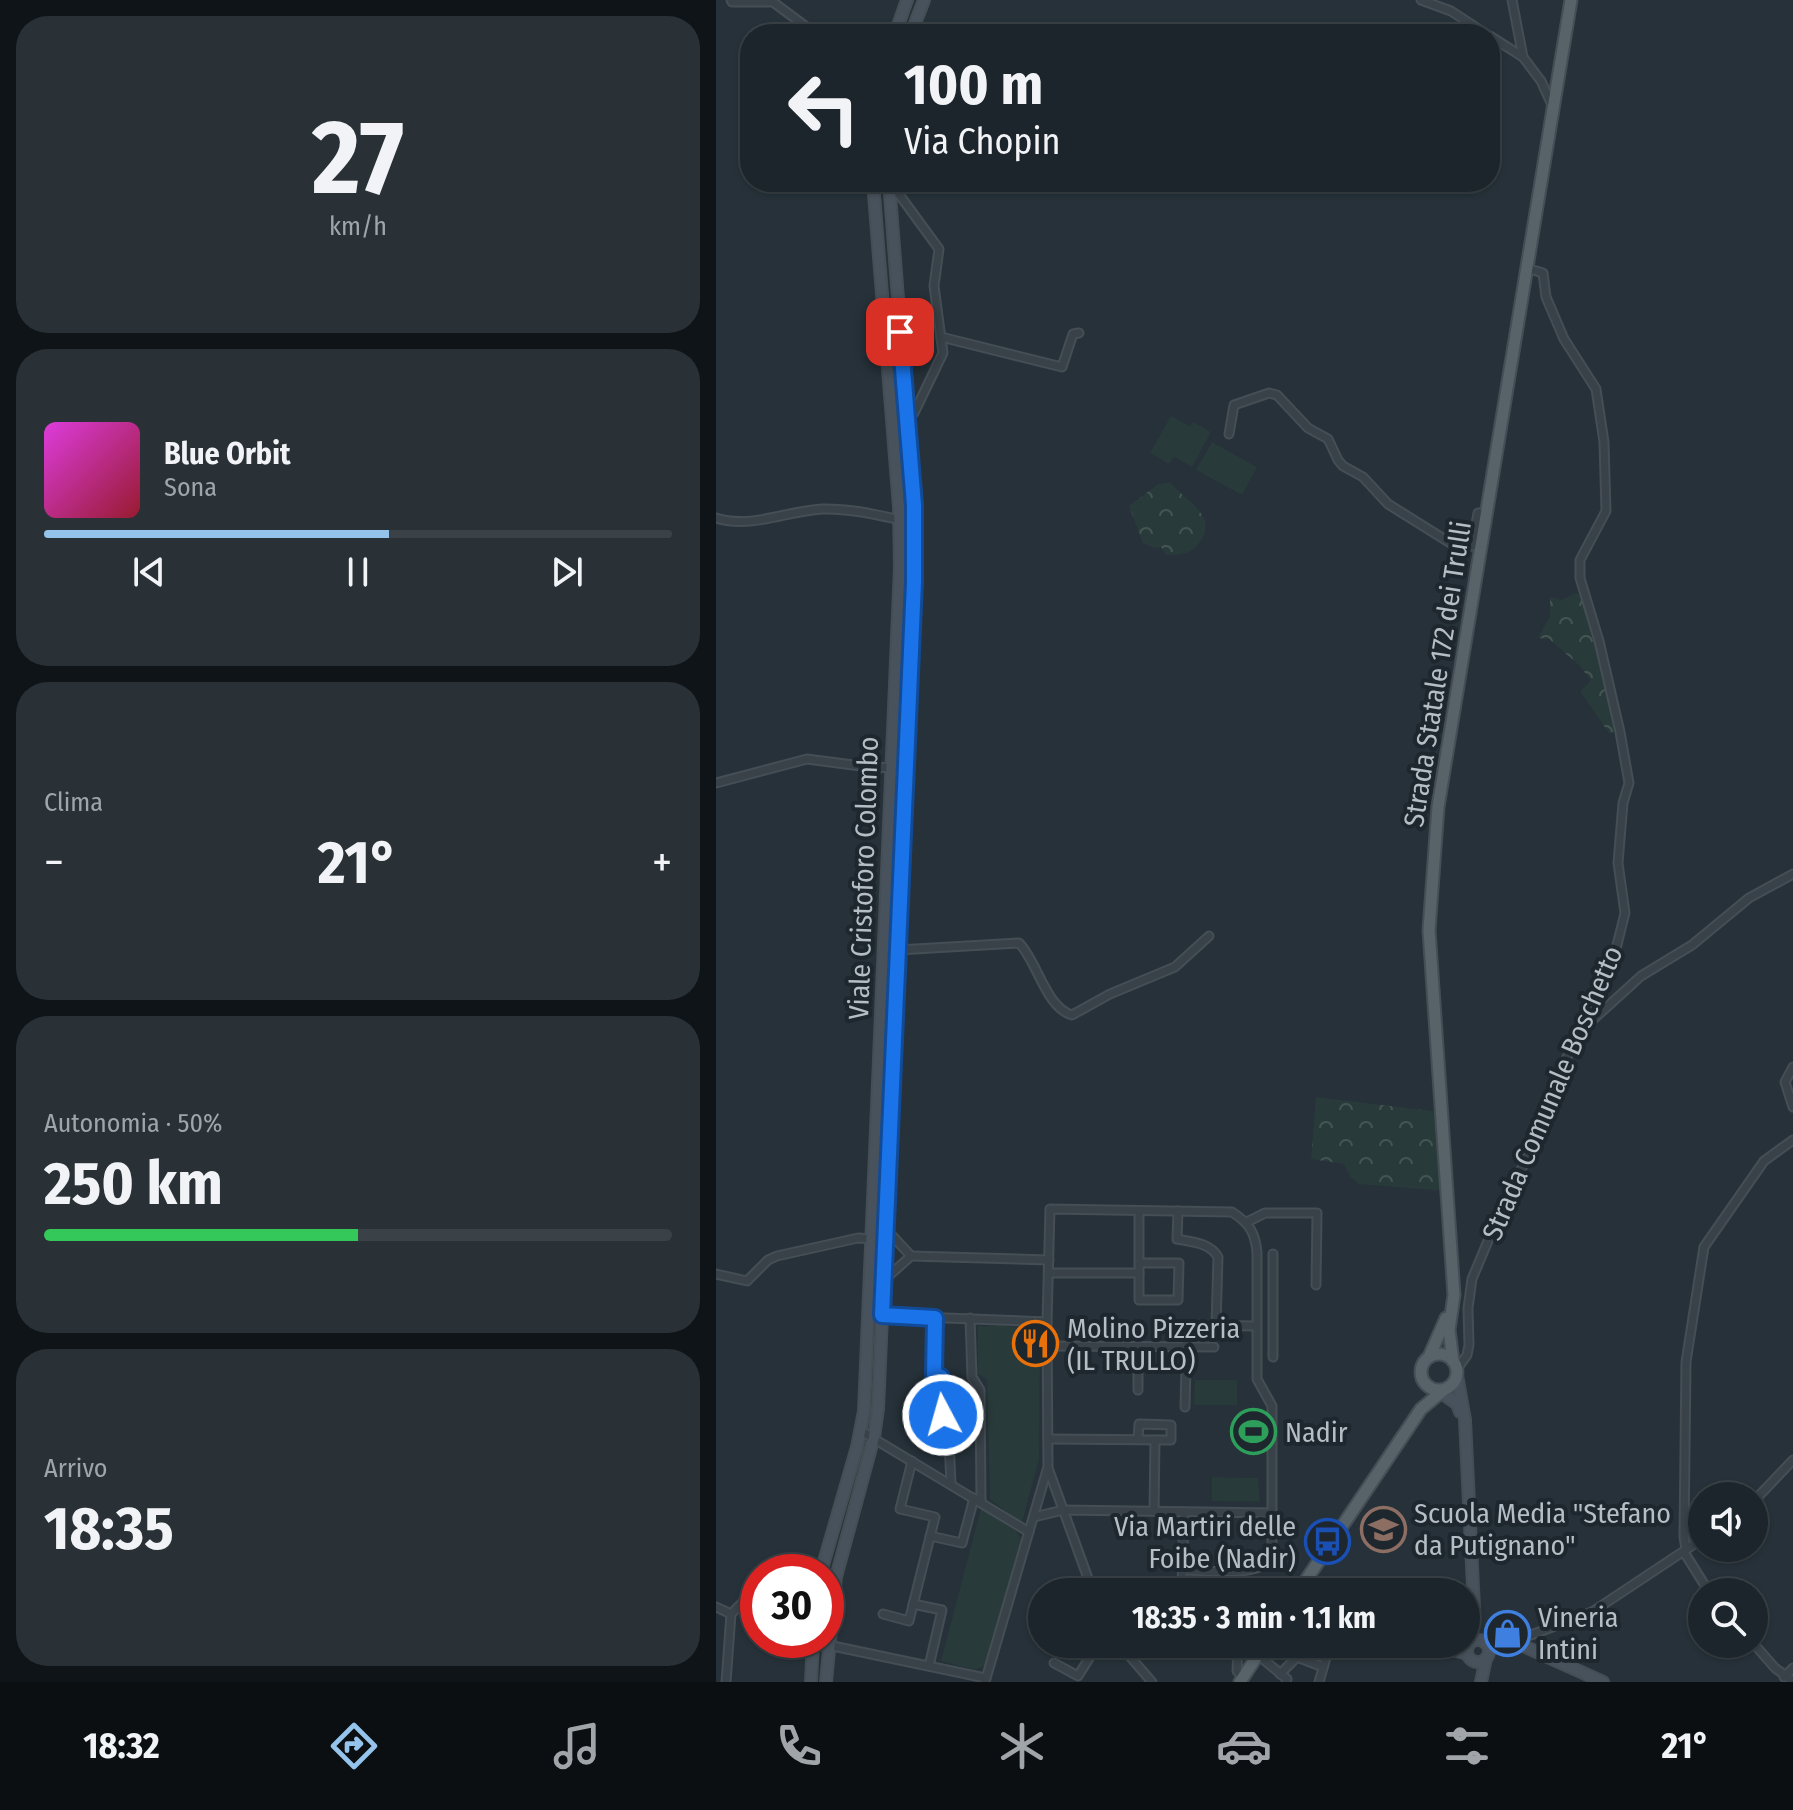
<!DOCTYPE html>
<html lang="it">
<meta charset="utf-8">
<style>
:root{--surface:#1c252b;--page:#293137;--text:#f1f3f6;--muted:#a0a5a9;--line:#3a4247;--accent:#94c3eb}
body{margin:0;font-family:"Fira Sans Condensed",sans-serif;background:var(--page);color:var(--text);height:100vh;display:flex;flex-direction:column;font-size:30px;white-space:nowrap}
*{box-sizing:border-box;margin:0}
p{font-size:26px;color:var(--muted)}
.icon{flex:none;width:44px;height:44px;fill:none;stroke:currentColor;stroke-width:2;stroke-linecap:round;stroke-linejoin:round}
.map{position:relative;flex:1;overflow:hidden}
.details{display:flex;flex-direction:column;gap:16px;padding:16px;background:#0f1418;width:716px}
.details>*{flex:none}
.top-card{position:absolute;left:24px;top:24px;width:760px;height:168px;border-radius:32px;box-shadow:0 2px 6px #0004,0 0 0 2px var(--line);background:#1c252b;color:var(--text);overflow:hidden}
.fabs{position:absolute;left:972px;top:1482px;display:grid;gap:16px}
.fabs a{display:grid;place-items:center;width:80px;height:80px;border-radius:50%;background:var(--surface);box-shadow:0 2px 6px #0004,0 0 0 2px var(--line);font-size:40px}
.speed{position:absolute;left:24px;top:1554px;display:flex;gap:16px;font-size:40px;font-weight:700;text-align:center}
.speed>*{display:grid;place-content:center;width:104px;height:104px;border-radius:50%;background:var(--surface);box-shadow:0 2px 6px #0004,0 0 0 2px var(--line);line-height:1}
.speed .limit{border:12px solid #d22;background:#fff;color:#111}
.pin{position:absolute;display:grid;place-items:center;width:68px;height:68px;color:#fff;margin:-34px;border-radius:16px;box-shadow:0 4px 12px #0006}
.me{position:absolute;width:88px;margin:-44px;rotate:354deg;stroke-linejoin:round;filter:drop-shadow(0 0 6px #0008)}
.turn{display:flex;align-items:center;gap:28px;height:168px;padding:0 32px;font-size:36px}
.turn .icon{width:104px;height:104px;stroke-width:2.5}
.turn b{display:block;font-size:56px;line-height:68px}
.big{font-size:60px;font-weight:700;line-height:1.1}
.details .widget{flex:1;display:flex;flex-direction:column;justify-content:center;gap:12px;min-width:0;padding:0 28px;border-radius:32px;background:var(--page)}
.details .dial{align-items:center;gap:0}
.dial b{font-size:104px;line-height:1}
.song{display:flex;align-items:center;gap:24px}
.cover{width:96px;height:96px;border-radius:12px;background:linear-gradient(135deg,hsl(300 70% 55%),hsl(350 70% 35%))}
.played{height:8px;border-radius:4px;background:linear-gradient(90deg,var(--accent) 55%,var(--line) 55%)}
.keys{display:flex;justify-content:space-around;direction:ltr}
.heat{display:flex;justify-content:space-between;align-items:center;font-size:44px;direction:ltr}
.charge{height:12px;border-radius:6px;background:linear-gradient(90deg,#34c759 50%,var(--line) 0)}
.trip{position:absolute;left:312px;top:1578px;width:452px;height:80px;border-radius:40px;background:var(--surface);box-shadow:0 2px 6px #0004,0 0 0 2px var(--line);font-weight:700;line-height:80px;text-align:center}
.tab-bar{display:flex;height:128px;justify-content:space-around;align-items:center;background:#0b0f11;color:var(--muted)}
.tab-bar .icon{width:56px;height:56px}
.tab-bar .current{color:var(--accent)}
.tab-bar b{font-size:36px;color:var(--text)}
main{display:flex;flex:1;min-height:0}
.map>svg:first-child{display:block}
.forest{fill:url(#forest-crowns)}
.park{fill:#283a39}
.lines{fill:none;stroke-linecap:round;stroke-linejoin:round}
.street-casing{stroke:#454e55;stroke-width:11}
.secondary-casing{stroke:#454e55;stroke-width:14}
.primary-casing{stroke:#454e55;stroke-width:15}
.street{stroke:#394249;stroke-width:7}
.secondary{stroke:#48525c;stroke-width:10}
.primary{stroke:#576269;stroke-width:11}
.route-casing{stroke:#114b97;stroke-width:20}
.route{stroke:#1a73e8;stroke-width:14}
.labels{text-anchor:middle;stroke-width:8;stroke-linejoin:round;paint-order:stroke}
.street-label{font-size:28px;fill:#b5bdc5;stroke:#1e272e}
.poi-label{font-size:28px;fill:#b5bdc5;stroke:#1e272e;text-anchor:start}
</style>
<main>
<section class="details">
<div class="widget dial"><b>27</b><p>km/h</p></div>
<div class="widget">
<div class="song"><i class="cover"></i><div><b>Blue Orbit</b><p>Sona</p></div></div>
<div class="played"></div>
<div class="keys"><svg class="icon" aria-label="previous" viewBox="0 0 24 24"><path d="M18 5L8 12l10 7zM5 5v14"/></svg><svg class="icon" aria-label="pause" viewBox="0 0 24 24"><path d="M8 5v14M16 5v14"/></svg><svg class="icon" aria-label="next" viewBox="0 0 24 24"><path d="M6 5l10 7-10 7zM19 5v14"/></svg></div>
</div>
<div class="widget"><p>Clima</p>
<div class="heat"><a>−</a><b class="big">21°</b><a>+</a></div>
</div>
<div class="widget"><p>Autonomia · 50%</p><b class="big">250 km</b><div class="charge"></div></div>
<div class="widget"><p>Arrivo</p><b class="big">18:35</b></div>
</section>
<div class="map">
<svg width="1077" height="1682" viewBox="0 0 1077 1682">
<defs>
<pattern id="forest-crowns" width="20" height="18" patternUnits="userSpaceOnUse" patternTransform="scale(2)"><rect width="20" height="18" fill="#283a39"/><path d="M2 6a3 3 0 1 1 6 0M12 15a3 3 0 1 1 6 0" fill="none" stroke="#455554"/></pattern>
</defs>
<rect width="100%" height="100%" fill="#263139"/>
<g class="forest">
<path d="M454 482C466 499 504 515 484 542 476 554 464 555 450 555L445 547 438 548 427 543 413 506 441 485Z"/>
<path d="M860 593 867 597 902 733H893L864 691 875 681 864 666 833 639 822 638 834 616V597L845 600Z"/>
<path d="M600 1097 724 1112 729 1191 643 1184 634 1176 628 1164 595 1159Z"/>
</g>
<g class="park">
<path d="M455 416 474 426 477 422 495 432 476 467 458 457 453 464 434 453Z"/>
<path d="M496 442 541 467 526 495 480 470Z"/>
<path d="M262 1326C287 1327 312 1321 324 1346L323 1460 306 1522H303L274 1499 271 1379 262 1374Z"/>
<path d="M479 1380H521V1405H478Z"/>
<path d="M496 1477 542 1478 544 1502 496 1501Z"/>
<path d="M265 1508 300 1531 306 1540 271 1665 259 1670 225 1661Z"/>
</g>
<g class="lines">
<defs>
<g id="street">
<path d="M15 0 16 2H57L100 34"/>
<path d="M705 0 735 11 770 34"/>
<path d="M796 0 807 57 825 81 836 105"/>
<path d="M774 36 807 57"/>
<path d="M174 182 223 249 218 286 227 353 198 413 191 421"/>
<path d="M225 337 346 367 357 334 363 333"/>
<path d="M513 434 518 405 553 393 561 395 592 428 612 439 622 460 627 466 647 477 672 504 744 549 756 546 762 513H770"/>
<path d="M0 518C36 529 70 511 106 509 138 508 168 517 199 523"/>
<path d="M0 783 91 759 160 768 176 767"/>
<path d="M182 950 303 943C321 961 330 1008 356 1015L394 994 459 967 493 936"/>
<path d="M870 1026 925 976 976 945 1033 898 1077 874"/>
<path d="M1077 1067 1069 1082 1077 1107"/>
<path d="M462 1211 461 1239C477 1242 494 1243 502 1257L500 1326"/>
<path d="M531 1222 549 1213H601L600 1285"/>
<path d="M195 1256 333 1260"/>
<path d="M423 1263H463L462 1300H423C423 1270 423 1240 423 1211"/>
<path d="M333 1273H423"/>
<path d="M0 1274 31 1281 52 1260 61 1256 142 1238 156 1239"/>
<path d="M167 1281 195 1256 169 1228"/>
<path d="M152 1315 331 1322"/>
<path d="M219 1318 218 1374 225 1377 227 1415 232 1419 235 1484"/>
<path d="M254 1318 256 1377 264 1390 265 1502"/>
<path d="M331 1346 498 1347"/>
<path d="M422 1347V1390"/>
<path d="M557 1357V1254"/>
<path d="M741 1369 751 1355 753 1345 752 1308 756 1279 782 1217 823 1133 838 1096 842 1073 868 1027 882 987 901 945 909 913 902 863 907 803 913 783 904 732 883 641 864 578V560L890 511 888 442 880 389 848 339 830 297 827 273 810 268"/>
<path d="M469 1407 471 1325 540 1326"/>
<path d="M145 1431 313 1532"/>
<path d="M332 1439 455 1440V1425L423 1424 422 1439"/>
<path d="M1038 1501 1077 1460"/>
<path d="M438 1511 439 1440"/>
<path d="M318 1517 347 1510 556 1513"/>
<path d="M214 1536 246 1543 258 1498"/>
<path d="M374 1585 466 1587 468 1512"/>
<path d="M377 1592 332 1468 331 1322 334 1209 516 1212C533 1223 539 1232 541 1252V1379L556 1406V1558C543 1578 488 1570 467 1570"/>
<path d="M993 1592 968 1552 970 1549 968 1537 970 1362 988 1247 1048 1161 1077 1140"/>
<path d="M197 1604 226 1610 213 1666"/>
<path d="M0 1607 15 1614"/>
<path d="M167 1614 193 1621 219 1517 184 1509 196 1461"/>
<path d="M403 1644 436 1682"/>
<path d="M522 1644 521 1671 527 1677"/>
<path d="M803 1644 807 1638 876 1612 986 1539"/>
<path d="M1038 1644 1059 1668 1077 1681"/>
<path d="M112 1645 269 1678"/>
<path d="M542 1655 571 1679 570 1682"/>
<path d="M611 1655 684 1648"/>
<path d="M338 1663 362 1676 382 1644"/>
<path d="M564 1674 581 1657 607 1667"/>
<path d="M1068 1677 1077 1668"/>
<path d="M10 1682 15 1614 42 1587"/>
<path d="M269 1682 331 1470"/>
<path d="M603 1682 614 1644"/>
</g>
<g id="secondary">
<path d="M179 34 191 0"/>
<path d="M195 34 208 0"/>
<path d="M741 1375 749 1420 758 1608 753 1645"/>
<path d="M730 1396 741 1404 744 1412"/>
<path d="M105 1572 141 1447 148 1411 184 567 183 507 157 182"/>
<circle cx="762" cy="1651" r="11"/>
<path d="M769 1643 803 1644 887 1682"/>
<path d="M672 1644C699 1651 725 1644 751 1654"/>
<path d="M95 1682 97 1640"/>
<path d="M110 1682 120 1577 158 1437 162 1409 198 582V505L173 182"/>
<path d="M765 1682 770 1658"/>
</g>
<g id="primary">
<circle cx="723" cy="1372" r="18"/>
<path d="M713 1357 730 1318"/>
<path d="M737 1361 733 1330 738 1295 713 930 722 807 855 0"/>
<path d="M582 1592 705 1409 729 1389"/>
<path d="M524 1682 549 1644"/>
</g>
</defs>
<use href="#street" class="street-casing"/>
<use href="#secondary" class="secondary-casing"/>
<use href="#primary" class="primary-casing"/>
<use href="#street" class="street"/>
<use href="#secondary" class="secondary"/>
<use href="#primary" class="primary"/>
</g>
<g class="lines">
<defs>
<path id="route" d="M184 332 198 505V582L166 1315 219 1318 218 1374 225 1377 227 1415"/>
</defs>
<use href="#route" class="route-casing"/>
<use href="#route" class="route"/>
</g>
<defs>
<symbol id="restaurant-ring" viewBox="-11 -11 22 22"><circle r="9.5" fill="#1e272e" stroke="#e8710a" stroke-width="1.5"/><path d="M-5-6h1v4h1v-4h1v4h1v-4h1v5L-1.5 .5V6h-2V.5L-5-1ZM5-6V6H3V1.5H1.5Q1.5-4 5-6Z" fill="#e8710a"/></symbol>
<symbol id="stadium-ring" viewBox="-11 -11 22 22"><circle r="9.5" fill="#1e272e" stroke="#2e9e5b" stroke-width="1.5"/><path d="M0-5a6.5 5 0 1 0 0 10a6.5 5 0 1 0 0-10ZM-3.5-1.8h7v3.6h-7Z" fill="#2e9e5b"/></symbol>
<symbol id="school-ring" viewBox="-11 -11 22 22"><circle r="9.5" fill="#1e272e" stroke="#8d6e63" stroke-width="1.5"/><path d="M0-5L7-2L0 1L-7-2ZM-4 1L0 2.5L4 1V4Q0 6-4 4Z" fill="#8d6e63"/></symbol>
<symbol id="bus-ring" viewBox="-11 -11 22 22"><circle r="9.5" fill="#1e272e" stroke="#1a4fb4" stroke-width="1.5"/><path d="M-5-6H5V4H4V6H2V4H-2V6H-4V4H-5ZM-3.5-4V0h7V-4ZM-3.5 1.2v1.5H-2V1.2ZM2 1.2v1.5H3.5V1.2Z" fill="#1a4fb4"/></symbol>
<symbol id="shop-ring" viewBox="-11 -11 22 22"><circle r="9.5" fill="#1e272e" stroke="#3f7fe0" stroke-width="1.5"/><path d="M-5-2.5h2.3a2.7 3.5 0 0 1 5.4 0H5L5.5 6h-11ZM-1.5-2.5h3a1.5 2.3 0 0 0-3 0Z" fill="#3f7fe0"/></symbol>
</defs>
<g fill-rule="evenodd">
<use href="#restaurant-ring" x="294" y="1318" width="51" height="51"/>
<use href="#stadium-ring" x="512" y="1406" width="51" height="51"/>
<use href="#school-ring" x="642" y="1504" width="51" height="51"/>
<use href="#bus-ring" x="586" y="1516" width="51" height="51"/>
<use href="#shop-ring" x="766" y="1608" width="51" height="51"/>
</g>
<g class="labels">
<g class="street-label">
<text transform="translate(721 674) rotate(-81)" y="10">Strada Statale 172 dei Trulli</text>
<text transform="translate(147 878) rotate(-88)" y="10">Viale Cristoforo Colombo</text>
<text transform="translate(836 1093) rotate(-67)" y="10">Strada Comunale Boschetto</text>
</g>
<g class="poi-label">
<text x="351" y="1338">Molino Pizzeria<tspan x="351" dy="32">(IL TRULLO)</tspan></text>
<text x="569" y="1442">Nadir</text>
<text x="698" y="1523">Scuola Media "Stefano<tspan x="698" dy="32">da Putignano"</tspan></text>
<text x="580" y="1536" text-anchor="end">Via Martiri delle<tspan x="580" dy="32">Foibe (Nadir)</tspan></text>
<text x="822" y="1627">Vineria<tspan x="822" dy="32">Intini</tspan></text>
</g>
</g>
</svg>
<div class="fabs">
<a><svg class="icon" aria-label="sound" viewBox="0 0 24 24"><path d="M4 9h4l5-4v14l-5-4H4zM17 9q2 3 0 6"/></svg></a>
<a><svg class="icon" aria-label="search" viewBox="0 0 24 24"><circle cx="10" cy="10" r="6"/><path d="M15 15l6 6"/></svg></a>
</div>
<div class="speed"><div class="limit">30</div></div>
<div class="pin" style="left:184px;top:332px;background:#d93025"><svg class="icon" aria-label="arrive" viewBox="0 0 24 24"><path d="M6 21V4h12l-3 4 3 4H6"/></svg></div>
<svg class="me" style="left:227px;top:1415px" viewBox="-20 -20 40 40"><circle r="17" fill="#1a73e8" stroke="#fff" stroke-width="3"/><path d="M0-11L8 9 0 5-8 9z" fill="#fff"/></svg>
<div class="trip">18:35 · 3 min · 1.1 km</div>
<div class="top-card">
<div class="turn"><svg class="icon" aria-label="left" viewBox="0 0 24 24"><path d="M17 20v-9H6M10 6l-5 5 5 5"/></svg><div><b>100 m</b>Via Chopin</div></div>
</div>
</div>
</main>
<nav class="tab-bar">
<b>18:32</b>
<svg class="icon current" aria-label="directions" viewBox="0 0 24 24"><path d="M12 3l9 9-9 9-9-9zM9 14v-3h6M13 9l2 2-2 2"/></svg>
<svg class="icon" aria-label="music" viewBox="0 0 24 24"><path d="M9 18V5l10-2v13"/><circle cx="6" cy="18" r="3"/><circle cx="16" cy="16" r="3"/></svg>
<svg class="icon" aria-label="phone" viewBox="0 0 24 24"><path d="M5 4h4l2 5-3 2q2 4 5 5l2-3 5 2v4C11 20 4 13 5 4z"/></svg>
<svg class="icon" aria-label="climate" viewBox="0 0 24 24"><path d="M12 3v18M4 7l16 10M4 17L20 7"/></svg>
<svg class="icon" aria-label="car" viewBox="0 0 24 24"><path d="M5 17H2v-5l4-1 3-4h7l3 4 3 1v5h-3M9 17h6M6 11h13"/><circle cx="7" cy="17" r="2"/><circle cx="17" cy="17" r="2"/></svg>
<svg class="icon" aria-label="filters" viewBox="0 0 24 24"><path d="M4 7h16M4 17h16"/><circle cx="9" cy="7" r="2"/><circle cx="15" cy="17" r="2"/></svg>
<b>21°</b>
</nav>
